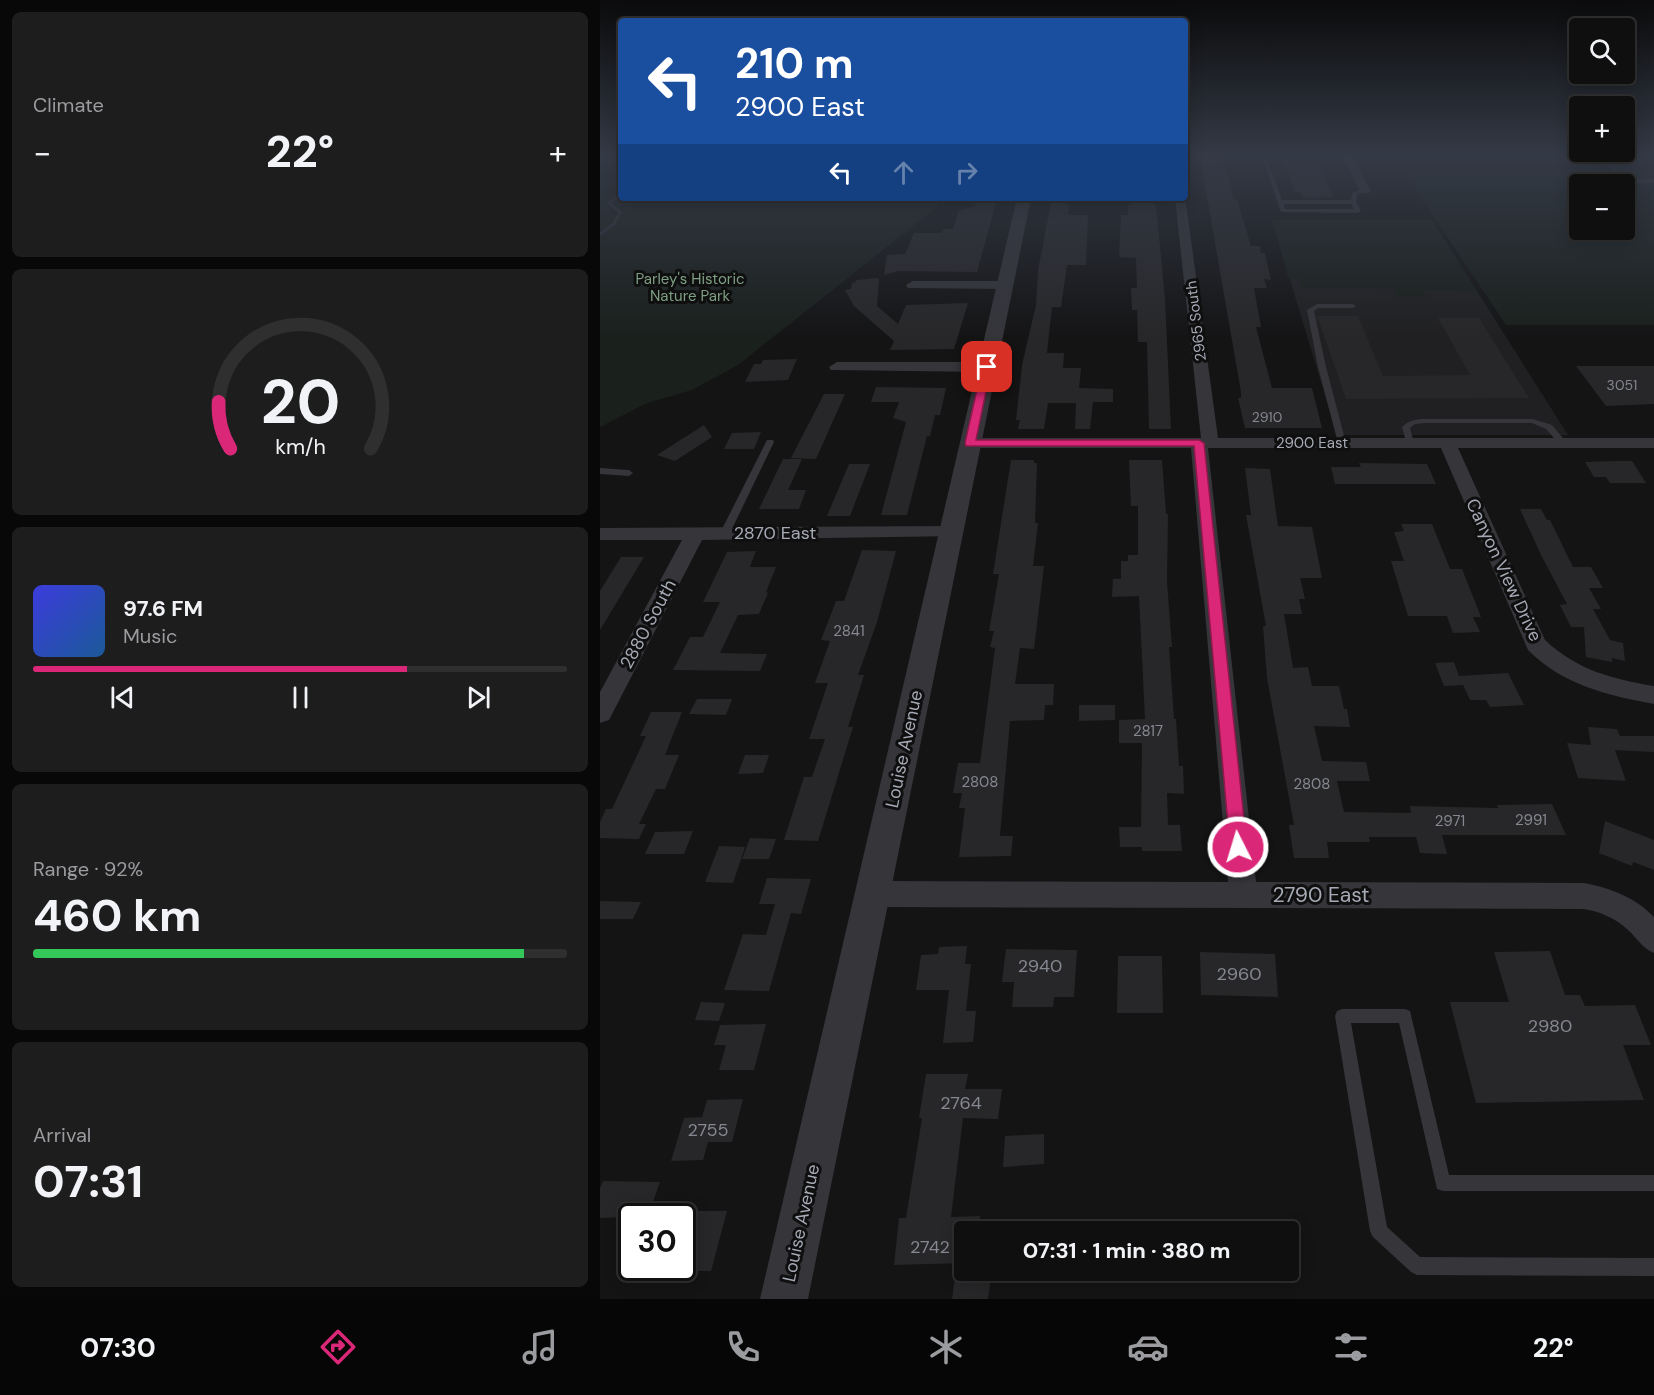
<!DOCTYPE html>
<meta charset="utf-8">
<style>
:root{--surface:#0f0f10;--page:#1d1d1e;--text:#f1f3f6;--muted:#9b9c9f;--line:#2f2f30;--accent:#db2777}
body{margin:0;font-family:"DM Sans",sans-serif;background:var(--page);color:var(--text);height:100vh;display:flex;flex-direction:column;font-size:22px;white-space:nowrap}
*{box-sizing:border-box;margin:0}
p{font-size:20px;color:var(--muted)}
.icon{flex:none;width:33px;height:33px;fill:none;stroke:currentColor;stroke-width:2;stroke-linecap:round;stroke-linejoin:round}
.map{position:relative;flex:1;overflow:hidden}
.drawer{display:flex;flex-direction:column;gap:12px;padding:12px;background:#080809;width:600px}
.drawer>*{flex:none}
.hud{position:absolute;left:18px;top:18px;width:570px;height:183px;border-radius:6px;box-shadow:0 3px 15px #0003,0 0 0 2px var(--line);background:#1a4fa0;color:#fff;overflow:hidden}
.buttons{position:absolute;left:969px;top:18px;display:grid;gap:12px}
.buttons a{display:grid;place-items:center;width:66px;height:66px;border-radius:6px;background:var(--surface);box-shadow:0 3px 15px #0003,0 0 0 2px var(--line);font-size:30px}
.speed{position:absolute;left:18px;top:1203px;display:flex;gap:12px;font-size:30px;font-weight:700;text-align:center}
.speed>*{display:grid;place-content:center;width:78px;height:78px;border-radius:50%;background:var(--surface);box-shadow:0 3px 15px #0003,0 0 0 2px var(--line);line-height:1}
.speed .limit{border:3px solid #111;border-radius:9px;background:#fff;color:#111}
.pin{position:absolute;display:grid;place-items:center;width:51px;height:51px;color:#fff;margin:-26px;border-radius:12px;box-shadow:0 3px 9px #0006}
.me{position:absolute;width:66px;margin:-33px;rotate:355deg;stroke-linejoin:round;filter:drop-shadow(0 0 4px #0008)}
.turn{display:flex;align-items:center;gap:21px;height:126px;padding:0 18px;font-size:27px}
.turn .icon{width:78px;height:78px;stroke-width:2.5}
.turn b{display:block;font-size:42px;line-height:51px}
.lanes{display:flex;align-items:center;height:57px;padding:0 18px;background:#0003;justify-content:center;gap:30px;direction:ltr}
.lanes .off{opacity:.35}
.big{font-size:45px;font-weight:700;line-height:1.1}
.drawer .widget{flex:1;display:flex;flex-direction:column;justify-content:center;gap:9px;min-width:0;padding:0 21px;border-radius:9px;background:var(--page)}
.drawer .dial{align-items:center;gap:0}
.dial svg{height:156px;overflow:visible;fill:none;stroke:var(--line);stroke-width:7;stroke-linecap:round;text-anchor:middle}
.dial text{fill:var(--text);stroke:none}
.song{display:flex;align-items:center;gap:18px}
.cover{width:72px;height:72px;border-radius:9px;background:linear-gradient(135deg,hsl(240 70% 55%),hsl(210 70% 35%))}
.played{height:6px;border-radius:3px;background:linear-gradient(90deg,var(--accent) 70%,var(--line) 70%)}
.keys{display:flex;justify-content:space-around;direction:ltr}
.heat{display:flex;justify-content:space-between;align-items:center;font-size:33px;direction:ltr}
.charge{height:9px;border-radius:4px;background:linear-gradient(90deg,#34c759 92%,var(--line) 0)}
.trip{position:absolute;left:354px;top:1221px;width:345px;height:60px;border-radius:6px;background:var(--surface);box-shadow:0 3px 15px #0003,0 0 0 2px var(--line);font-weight:700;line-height:60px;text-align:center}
.dock{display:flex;height:96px;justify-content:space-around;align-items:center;background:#060606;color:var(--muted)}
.dock .icon{width:42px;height:42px}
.dock .on{color:var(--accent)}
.dock b{font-size:27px;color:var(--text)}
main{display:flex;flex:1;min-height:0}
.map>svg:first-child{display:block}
.built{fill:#202022}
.green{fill:#1a201c;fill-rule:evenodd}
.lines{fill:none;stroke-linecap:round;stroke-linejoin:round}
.stream{stroke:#2b3138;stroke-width:3}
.building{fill:#272729}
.service{fill:#35353a;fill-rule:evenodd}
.minor{fill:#35353a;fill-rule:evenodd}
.tertiary{fill:#35353a;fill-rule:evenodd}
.route{fill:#db2777;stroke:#8e194d;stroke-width:1.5}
.labels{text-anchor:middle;stroke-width:6;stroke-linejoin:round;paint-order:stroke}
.far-number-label{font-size:14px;fill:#868891}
.far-park-label{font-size:15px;fill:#7e9f83;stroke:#0f0f10}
.far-street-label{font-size:15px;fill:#a6aab5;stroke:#0f0f10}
.number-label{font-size:15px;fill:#868891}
.street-label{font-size:18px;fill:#a6aab5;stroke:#0f0f10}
.near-number-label{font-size:18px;fill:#868891}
.near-street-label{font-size:21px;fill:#a6aab5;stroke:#0f0f10}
</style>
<main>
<section class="drawer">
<div class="widget"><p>Climate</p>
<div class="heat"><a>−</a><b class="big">22°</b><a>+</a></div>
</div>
<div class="widget dial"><svg viewBox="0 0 100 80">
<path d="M14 69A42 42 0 1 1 86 69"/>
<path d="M14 69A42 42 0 0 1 8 45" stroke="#db2777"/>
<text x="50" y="56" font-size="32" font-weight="700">20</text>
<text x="50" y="72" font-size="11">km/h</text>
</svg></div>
<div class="widget">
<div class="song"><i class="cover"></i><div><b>97.6 FM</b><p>Music</p></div></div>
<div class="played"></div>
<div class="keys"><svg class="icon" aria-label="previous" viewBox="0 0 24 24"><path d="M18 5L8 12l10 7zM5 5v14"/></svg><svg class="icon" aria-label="pause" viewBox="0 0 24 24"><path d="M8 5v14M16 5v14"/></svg><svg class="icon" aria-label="next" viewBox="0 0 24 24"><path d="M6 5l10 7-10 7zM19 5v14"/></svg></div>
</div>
<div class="widget"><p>Range · 92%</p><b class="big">460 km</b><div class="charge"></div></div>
<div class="widget"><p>Arrival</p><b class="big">07:31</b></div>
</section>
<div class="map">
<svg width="1054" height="1299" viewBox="0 0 1054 1299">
<rect width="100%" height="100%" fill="#141415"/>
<path class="built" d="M672 220H832L968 435H737Z"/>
<g class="green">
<path d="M0 156H21V198H342L337 207 138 365 92 390 47 403 0 427Z"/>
<path d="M803 171H1054V325H906ZM980 184H1024V230H980Z"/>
<path d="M672 220H832L877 291 824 290 826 297H797L794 289 701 288 699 279 690 280 688 277Z"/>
</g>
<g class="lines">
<path class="stream" d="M0 234 14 224 20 212 9 203 21 194"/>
</g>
<g class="building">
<path d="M600 156H622L634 199H637L651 246H660L661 253H665L671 280 664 279 667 288H654L661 327H656L672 388H712L722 428H645L638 398H641V392Z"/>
<path d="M684 161H712L713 163H720L733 197 703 198 701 192H695Z"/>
<path d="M378 198 397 199 377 272 298 271 284 275 287 255 305 254 314 233H342L343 229H353L359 210 375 207Z"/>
<path d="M452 198H467V205H469L468 215H488L486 265H467L461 307H452L447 353H464L463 368H481L479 388 513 389V402H493L490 429H475L476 403H448L444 429H418L420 420H416L422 365 436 305 438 270Z"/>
<path d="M532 198H554V205H556L565 299 571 429H549L547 342H538L537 310H532L531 288H537L536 258 519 257 521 215H528V205H531Z"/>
<path d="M279 278 277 306 298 324 306 305 368 303 354 349 290 350 294 341 254 306 245 290 251 289 252 283 256 282V280Z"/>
<path d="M717 316H758L783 376 870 375 838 318H879L929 398 746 399Z"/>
<path d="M197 359 188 380 145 382 154 364H161L163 360Z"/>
<path d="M976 366H1054V404L1006 406Z"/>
<path d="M276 387 346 388 340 415H335L330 436H327L307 515H281L306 422 293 418 299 402H271Z"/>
<path d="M224 394H245L216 459 191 458Z"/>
<path d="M104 425 112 437 75 461 57 455Z"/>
<path d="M161 432 154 449H124L132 433Z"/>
<path d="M183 459H202L188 490H206L199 509H159Z"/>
<path d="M411 460H434V463H437L435 523H438L433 566H444L434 649 420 648 415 684H454L453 705H445L444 720 410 721 400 836H413L411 856 359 857 365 808H359L362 793H353L358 763H380L395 648 390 647 394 631H389L399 574H393Z"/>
<path d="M529 460H562L566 514H568L567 582 572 647H569L574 719H576L579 766H583L584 794 567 793 568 825H580L582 851H542V847H520L519 827H541L542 743H519V720L545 719 539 596 512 597 513 579H521V561H528V555H538V506H531Z"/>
<path d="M1015 461H1032L1046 483H1010L1006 477H994L985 462Z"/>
<path d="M759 463 827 464 836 484H735L731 467H761Z"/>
<path d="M249 464H270L250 516H227Z"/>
<path d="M645 468 670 469 678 526 712 527 722 578H700L705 599H699L702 614H684L693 668 708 667 712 686H739L744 709H747L750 727 714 726 722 761 766 762 770 781H737L744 812 811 813 810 806 898 808 897 805 952 804 966 835H842L847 854 820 853 816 837H769L770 842H727L729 858H694L689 825H694L667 678 663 626H666L648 526 646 515H651Z"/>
<path d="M920 509H941L947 520H950L973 567H991L1003 588H989L1001 609H993L1010 640 1023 643 1025 661 1012 658V662L986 657 984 627H971L960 605 967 604 941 555Z"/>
<path d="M801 524H832L850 569H862L881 617H873L880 632 853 633 847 616H808L791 561H804L794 532 804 531Z"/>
<path d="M262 550 296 551 277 622 258 675H264L248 727H253L218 841 184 840 204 777H212L225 739H209L228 683H215L230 641 221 640 236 601H244Z"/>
<path d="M156 551 150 567H176L166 592 168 593 159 614 138 615 120 653 167 654 160 671 73 670 90 637H103L120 602H103L127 552Z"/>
<path d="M21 557H44L0 630V591Z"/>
<path d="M854 662 859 676 908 673 924 705 890 707 886 700H870L863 685 844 686 835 663Z"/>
<path d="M97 699H132L126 715 89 714Z"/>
<path d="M479 705H515V720L479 721Z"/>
<path d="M51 712H82L65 755H79L65 789H56L39 824H46L39 839 0 838V822L6 809H12L46 736H40Z"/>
<path d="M988 727 1017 729 1020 736H1054V752L1015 750 1026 781 978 778 967 743 991 745Z"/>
<path d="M145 755H169L163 773 138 774Z"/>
<path d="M1005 821 1054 840V870L1033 862 1032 866 999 853Z"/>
<path d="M93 831 84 854H45L55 832Z"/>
<path d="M150 838 176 839 169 859H142Z"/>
<path d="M119 846 145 847 133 883 105 882Z"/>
<path d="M167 878 211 879 201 914 191 913 169 991 124 990 143 934 166 935 175 904H159Z"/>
<path d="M0 901 41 902 33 919H0Z"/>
<path d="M367 946 365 964H371L366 1011H376L373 1042 343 1043 349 990H316L321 955 338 954 339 947Z"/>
<path d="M406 949 477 950 474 997H454L453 1007H412L414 982H402Z"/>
<path d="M950 951 965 995H980L985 1006 1035 1005 1051 1045H1023L1044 1100 876 1103 850 1002H909L894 952Z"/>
<path d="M600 952 675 954 678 997 601 995Z"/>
<path d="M518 956H562L563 1013H517Z"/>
<path d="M101 1002 125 1003 119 1021 95 1020Z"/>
<path d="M166 1024 154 1070H119L126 1045H114L120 1025Z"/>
<path d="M326 1074H368L365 1089H402L398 1119 363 1118 351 1217 380 1216 379 1232H364V1263L294 1265 299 1218H306L322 1118H319Z"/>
<path d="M143 1099 132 1142H108L103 1160 71 1161 84 1118 102 1117 107 1100Z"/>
<path d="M444 1134V1164L403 1167 405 1136Z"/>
<path d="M3 1181 60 1182 48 1216 0 1218V1188Z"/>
<path d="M82 1211H127L111 1271H82Z"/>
<path d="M356 1270H392L388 1299H352Z"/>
</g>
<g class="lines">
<g class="service">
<path d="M662 156H666L682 200H751L753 192 765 189 767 192 757 194 756 202 761 211 758 213 681 212ZM683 204H751L754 209H685Z"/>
<path d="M999 156H1004L1028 179H1054V183L998 182 1000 179H1022Z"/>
<path d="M717 304H753L756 306 753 308H718L714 311 726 367 746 443 742 445 738 443 718 367 707 310Z"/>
<path d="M826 419H933L952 425 967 443 963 445H960L946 429 932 423H826L815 424 810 428 814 443 810 445H807L802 427C809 420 816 419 826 419Z"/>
<path d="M167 440H173L174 442 130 533 128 535H122L120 533Z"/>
<path d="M0 468 29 470 33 473 29 476 0 474Z"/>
<path d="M742 1009H805L810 1011 849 1175H1054V1191H843L837 1189 799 1023H751L787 1227 820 1257 1054 1258V1276L817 1275 811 1272 773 1237 770 1231 735 1016 737 1011Z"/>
</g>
<g class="minor">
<path d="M742 156H752L771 191 769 193H761Z"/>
<path d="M585 196 618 438H1054V448H858L945 640C977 670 1012 679 1054 686V704C1006 695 963 685 928 650L841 448H608L656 882 984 883C1010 888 1035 897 1054 917V953C1042 948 1038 939 1028 930 1015 918 1001 912 984 909L272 907 262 903 258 894 262 885 272 881 628 882 591 448H370L364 447 361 443 364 439 370 438H601L575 198H585Z"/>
<path d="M313 281H404L411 285 404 289 308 288 306 285Z"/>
<path d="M237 362H387L395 367 387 372 231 370 229 367Z"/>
<path d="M351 526 358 528 361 532 358 536 102 540 9 720 0 723V692L82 540H0V528Z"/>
</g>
<path class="tertiary" d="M417 198H431L208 1299H160Z"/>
</g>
<linearGradient id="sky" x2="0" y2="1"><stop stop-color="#0b0b0c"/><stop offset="0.46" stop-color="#343a46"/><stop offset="1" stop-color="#343a46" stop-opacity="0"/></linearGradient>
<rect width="1054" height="338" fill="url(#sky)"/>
<path class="route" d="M387 364 391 367 376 440H599L604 443 647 847 644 852 638 854 632 852 630 847 594 446H366L365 443 382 367Z"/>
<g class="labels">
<g class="far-number-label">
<text x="1022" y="390">3051</text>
<text x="667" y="422">2910</text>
</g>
<g class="far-park-label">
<text x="90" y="284">Parley's Historic<tspan x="90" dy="17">Nature Park</tspan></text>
</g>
<g class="far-street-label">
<text transform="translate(596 321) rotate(-97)" y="5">2965 South</text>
<text x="712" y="448">2900 East</text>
</g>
<g class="number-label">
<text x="249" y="636">2841</text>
<text x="548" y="736">2817</text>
<text x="380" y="787">2808</text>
<text x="712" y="789">2808</text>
<text x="931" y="825">2991</text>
<text x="850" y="826">2971</text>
</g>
<g class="street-label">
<text x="175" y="539">2870 East</text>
<text transform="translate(904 570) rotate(65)" y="6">Canyon View Drive</text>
<text transform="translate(48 624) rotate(-62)" y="6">2880 South</text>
<text transform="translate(304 749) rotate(-78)" y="6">Louise Avenue</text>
<text transform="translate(201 1223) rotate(-78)" y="6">Louise Avenue</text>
</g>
<g class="near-number-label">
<text x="440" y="972">2940</text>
<text x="639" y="980">2960</text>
<text x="950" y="1032">2980</text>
<text x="361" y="1109">2764</text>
<text x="108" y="1136">2755</text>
<text x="330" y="1253">2742</text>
</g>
<g class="near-street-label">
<text x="721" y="902">2790 East</text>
</g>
</g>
</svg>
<div class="buttons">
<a><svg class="icon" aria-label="search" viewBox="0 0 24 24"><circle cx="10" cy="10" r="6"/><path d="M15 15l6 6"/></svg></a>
<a>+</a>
<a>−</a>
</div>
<div class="speed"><div class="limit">30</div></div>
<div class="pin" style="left:387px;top:367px;background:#d93025"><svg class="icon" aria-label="arrive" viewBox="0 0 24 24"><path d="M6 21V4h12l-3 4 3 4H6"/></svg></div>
<svg class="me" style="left:638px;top:847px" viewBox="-20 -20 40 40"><circle r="17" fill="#db2777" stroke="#fff" stroke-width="3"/><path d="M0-11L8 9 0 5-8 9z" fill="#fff"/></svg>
<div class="trip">07:31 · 1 min · 380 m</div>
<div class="hud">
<div class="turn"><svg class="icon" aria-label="left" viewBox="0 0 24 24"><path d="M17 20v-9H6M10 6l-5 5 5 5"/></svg><div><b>210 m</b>2900 East</div></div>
<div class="lanes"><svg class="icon" aria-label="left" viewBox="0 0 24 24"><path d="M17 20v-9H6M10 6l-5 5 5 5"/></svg><svg class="icon off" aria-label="ahead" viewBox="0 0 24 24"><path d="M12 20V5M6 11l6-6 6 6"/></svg><svg class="icon off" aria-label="right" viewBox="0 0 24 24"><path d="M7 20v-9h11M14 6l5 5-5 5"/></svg></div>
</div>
</div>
</main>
<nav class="dock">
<b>07:30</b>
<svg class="icon on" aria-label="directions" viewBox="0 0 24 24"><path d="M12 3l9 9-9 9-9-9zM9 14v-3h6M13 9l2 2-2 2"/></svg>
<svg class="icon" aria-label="music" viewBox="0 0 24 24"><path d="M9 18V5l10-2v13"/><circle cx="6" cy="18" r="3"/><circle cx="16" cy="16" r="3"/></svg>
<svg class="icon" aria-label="phone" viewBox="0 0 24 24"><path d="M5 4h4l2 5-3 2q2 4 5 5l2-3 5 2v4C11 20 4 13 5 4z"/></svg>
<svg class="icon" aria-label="climate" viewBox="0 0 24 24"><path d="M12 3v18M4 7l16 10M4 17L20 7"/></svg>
<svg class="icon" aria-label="car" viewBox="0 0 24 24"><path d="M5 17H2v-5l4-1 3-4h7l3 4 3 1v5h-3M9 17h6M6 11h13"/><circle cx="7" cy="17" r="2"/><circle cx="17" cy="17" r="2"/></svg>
<svg class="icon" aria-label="filters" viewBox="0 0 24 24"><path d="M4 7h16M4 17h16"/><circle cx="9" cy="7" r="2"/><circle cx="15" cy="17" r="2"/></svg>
<b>22°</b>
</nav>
